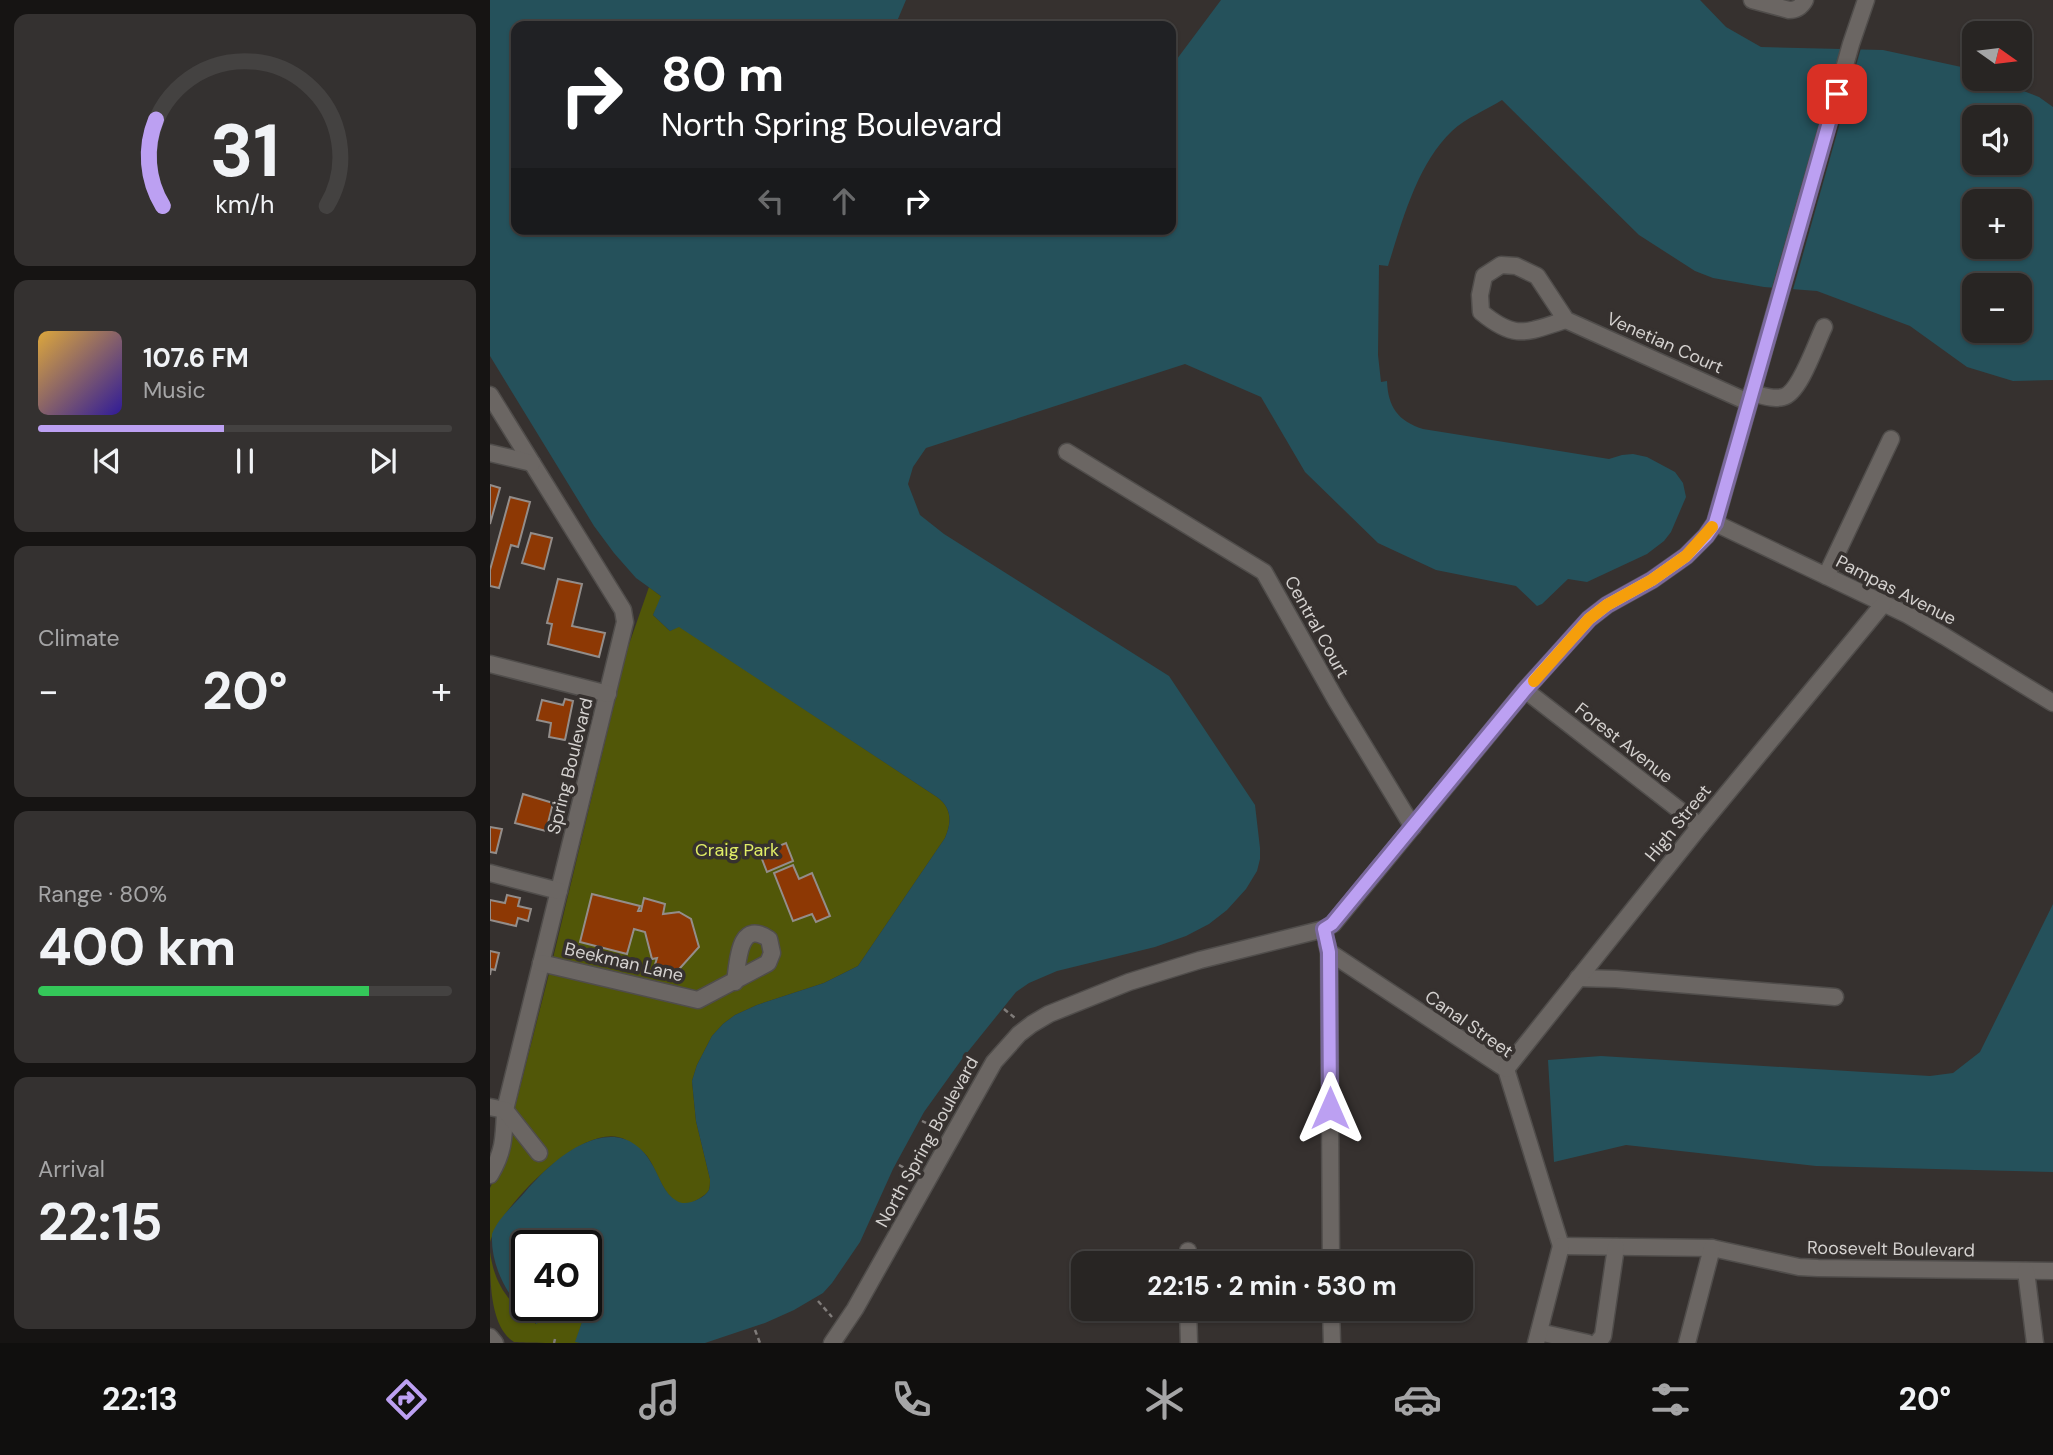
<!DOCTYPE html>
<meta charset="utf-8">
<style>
:root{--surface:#282523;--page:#343130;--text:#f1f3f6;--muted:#a5a5a6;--line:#444241;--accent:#bca0f2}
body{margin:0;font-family:"DM Sans",sans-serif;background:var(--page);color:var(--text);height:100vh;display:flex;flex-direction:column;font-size:26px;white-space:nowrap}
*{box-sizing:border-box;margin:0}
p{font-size:23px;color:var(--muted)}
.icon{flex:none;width:38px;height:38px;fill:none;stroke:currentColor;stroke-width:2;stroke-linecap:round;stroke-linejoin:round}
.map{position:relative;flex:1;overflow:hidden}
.details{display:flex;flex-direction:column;gap:14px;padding:14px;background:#161413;width:490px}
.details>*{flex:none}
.top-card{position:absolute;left:21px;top:21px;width:665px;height:214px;border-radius:14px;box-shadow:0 2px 5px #0004,0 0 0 2px var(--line);background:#202124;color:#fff;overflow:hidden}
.needle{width:46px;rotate:104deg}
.tools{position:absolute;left:1472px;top:21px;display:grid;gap:14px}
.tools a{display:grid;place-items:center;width:70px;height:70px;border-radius:14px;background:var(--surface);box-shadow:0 2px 5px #0004,0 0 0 2px var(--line);font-size:35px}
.speed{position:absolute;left:21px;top:1230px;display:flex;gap:14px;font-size:35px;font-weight:700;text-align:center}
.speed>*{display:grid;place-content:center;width:91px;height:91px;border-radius:50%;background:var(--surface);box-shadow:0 2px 5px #0004,0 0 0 2px var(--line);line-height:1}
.speed .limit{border:4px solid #111;border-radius:10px;background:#fff;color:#111}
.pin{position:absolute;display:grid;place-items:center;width:60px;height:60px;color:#fff;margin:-30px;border-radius:14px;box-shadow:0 4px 10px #0006}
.me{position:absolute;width:77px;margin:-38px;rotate:0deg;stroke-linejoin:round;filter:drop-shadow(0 0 5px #0008)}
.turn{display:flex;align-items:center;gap:24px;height:147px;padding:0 35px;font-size:32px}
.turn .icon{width:91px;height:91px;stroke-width:2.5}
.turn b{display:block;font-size:49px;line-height:60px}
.lanes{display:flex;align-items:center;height:66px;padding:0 35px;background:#0003;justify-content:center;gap:35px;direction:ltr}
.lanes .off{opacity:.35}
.big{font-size:52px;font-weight:700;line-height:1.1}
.details .card{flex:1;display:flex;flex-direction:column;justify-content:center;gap:10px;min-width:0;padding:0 24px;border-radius:14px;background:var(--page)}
.details .dial{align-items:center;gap:0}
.dial svg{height:182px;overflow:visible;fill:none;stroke:var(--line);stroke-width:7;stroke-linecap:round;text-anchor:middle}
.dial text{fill:var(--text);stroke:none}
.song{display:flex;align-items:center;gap:21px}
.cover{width:84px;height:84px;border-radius:10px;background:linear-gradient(135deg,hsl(40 70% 55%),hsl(250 70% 35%))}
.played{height:7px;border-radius:4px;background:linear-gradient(90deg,var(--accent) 45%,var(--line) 45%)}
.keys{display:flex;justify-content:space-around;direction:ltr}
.heat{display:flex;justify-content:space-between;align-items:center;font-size:38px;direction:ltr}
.charge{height:10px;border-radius:5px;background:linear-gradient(90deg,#34c759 80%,var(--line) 0)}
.trip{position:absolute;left:581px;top:1251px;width:402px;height:70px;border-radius:14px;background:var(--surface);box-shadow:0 2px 5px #0004,0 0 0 2px var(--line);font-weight:700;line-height:70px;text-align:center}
.tabs{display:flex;height:112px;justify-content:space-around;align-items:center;background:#100f0e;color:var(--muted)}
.tabs .icon{width:49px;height:49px}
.tabs .current{color:var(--accent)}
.tabs b{font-size:32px;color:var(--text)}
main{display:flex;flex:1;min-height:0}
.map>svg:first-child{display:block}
.green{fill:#515708}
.water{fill:#25515b;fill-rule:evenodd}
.pier{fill:#36312f}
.building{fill:#8d3804;stroke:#938d8a;stroke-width:2}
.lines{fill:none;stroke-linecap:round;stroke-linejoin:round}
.minor-casing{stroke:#504d4b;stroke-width:19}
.path{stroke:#807c7a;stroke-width:2.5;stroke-dasharray:5 3.5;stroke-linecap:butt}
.minor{stroke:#6b6663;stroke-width:16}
.route-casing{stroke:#7a689d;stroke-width:18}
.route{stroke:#bca0f2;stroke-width:12}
.slow{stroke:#f59e0b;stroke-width:12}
.labels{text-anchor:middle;stroke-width:7;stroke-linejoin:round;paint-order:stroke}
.street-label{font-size:18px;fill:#d4d1cf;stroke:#36312f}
.park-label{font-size:18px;fill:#e0ed66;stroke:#36312f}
</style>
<main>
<section class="details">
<div class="card dial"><svg viewBox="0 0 100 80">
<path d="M14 69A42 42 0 1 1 86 69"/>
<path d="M14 69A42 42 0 0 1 11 31" stroke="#bca0f2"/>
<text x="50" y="56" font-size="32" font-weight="700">31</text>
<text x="50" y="72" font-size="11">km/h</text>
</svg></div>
<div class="card">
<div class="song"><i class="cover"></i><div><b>107.6 FM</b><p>Music</p></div></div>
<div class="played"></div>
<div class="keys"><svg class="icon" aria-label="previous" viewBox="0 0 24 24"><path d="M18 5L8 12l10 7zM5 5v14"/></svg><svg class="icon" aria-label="pause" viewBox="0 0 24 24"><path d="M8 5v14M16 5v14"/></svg><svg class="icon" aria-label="next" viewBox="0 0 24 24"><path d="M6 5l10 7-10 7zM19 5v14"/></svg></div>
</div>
<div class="card"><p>Climate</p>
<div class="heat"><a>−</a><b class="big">20°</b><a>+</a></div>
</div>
<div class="card"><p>Range · 80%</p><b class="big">400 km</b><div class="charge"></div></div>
<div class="card"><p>Arrival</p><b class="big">22:15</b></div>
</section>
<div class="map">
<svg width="1563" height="1343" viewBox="0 0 1563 1343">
<rect width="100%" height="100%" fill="#36312f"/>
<g class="green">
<path d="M159 587 172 597 163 615 180 631 189 626 447 797C462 808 462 822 455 838L368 966 334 983 267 1005 245 1015 233 1024 222 1036 207 1065 202 1081 206 1121 220 1179C220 1183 220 1187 219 1190 215 1197 198 1206 191 1204 174 1199 167 1169 157 1156 152 1150 143 1144 136 1140 96 1117 10 1207 0 1242V1188L20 1146 25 1107 64 954 137 650Z"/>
<path d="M0 1252C5 1287 19 1302 46 1324L53 1306 98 1305 86 1341 90 1343C76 1343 34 1343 24 1342 0 1327 0 1281 0 1252Z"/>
</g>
<g class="water">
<path d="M0 0H416L405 26H26V229H681V67L731 0H1210L1236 27 1271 47 1393 50 1476 68 1484 72V79H1502L1549 97 1563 107V380L1523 381 1477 367 1420 326 1327 291 1274 287 1223 278 1205 271 1149 235 1012 100C996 110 976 118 962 131 927 164 912 222 898 266L889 265 888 355 891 382 897 381C898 407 908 421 933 429L1119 459 1132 455 1143 454 1157 457 1185 472 1193 483 1196 497 1181 532 1174 541 1157 554 1097 582 1078 579 1052 604 1047 606 1026 586 946 570 888 543 815 472 771 397 695 364 436 448 423 467 418 484 430 515 454 534 679 676 765 805 770 848V859L767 871 756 889 737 910 719 924 696 936 665 947 567 971 539 983 526 992 472 1059 434 1112 403 1169 370 1242 342 1283 333 1293 304 1310 275 1323 215 1343H90L85 1342 98 1305 96 1304V1246H37V1306H53L47 1324C22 1304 0 1270 2 1234 8 1218 24 1205 35 1192 54 1170 78 1147 106 1139 132 1132 151 1143 163 1166 170 1178 174 1194 187 1201 195 1207 214 1199 219 1190 220 1187 220 1183 220 1179L206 1121 202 1081 207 1065 222 1036 233 1024 245 1015 267 1005 334 983 368 966 455 838C462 822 462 808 447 797L189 627 180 631 163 615 171 596 146 578 124 553 104 526 0 356ZM1484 117H1530V163H1484ZM1484 201H1530V247H1484ZM1484 285H1530V331H1484Z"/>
<path d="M1563 904V1172L1326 1166 1136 1145 1064 1162 1058 1060 1111 1056 1440 1076 1463 1073 1490 1052Z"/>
</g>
<path class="pier" d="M1352 45 1371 48 1302 293 1281 291Z"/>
<g class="building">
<path d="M0 485 10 488 0 524Z"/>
<path d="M20 497 40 502 28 547 21 545 9 588 0 586V570Z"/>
<path d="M41 533 62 538 54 569 32 563Z"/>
<path d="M68 579 92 584 82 626 115 633 109 657 58 644 62 624 57 623Z"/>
<path d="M75 699 83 701 75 740 59 737 61 723 47 720 52 700 73 705Z"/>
<path d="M33 794 63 803 56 831 25 823Z"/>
<path d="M0 827 12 829 6 853 0 852Z"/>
<path d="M296 843 303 861 277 872 270 854Z"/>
<path d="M303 865 309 879 322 873 340 916 326 922 322 914 303 921 284 873Z"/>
<path d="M102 894 150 906 148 911H151L154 898 175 904 173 914 189 912 201 919 209 947 182 977 163 971 167 958 162 959 155 932 144 929 137 954 90 942Z"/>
<path d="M17 895 30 898 28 906 41 909 38 921 28 918 26 926 0 920V900L15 903Z"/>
<path d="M0 951 9 953 5 970 1 969 0 975Z"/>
<path d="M637 1251 653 1264H626Z"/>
</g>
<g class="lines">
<defs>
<g id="minor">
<path d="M1262 0 1299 10C1307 10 1311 7 1315 0"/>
<path d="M1076 320C1036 332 1026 341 991 312L990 295 994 276 1011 265 1026 266 1047 276 1076 320 1258 402"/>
<path d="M1261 393C1272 395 1282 400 1293 397 1310 393 1326 343 1334 327"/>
<path d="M0 395 133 610 135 622 15 1110C14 1137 14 1152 0 1175"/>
<path d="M577 452 774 572 846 700 923 827"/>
<path d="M0 453 42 463"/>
<path d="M1225 523 1418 615 1454 636 1563 703"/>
<path d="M1336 576 1401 439"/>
<path d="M0 664 118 694"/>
<path d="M1035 690 1210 826"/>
<path d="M0 873 69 891"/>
<path d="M837 944 839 952 841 1264"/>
<path d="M839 952 1016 1069 1071 1246"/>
<path d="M51 963 208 1000 278 963 282 953 279 939C248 918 248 963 245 982"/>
<path d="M1088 978 1126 979 1345 997"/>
<path d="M1016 1069 1210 826 1394 603"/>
<path d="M0 1107 15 1110 49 1153"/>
<path d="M1071 1246 1222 1248 1309 1267 1328 1268 1563 1271"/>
<path d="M698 1251V1264"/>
<path d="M1536 1271 1545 1343"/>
<path d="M698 1309 699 1343"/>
<path d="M841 1309 842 1343"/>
<path d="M1049 1332 1098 1343"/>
<path d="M0 1337 5 1343"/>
<path d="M342 1343 365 1309 504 1062 529 1034 542 1024 559 1014 639 982 710 960 834 929 843 924 1035 690 1099 619 1117 605 1162 580 1196 556 1216 536 1225 523 1361 44 1376 0"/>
<path d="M1046 1343 1071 1246"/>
<path d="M1107 1343 1113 1336 1126 1247"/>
<path d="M1197 1343 1222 1248"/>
</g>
</defs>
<use href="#minor" class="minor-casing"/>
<g class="path">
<path d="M514 1009 525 1018"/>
<path d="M432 1121 448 1129"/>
<path d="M409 1165 424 1173"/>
<path d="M328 1301 342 1317"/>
<path d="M265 1330 270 1343"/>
<path d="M64 1343 65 1339"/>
</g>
<use href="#minor" class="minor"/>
</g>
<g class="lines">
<defs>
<path id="route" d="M840 1108 839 952 834 929 842 924 1035 690 1099 619 1117 605 1162 580 1196 556 1216 536 1225 523 1347 94"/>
</defs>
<use href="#route" class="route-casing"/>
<use href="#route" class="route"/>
<path class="slow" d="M1044 681 1099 619 1117 605 1162 580 1196 556 1222 527"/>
</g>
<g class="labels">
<g class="street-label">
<text transform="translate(1175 343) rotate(24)" y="6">Venetian Court</text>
<text transform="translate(1406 590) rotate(27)" y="6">Pampas Avenue</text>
<text transform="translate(827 627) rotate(61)" y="6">Central Court</text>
<text transform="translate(1134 743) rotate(38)" y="6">Forest Avenue</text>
<text transform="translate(80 766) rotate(-76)" y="6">Spring Boulevard</text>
<text transform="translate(1188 823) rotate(-51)" y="6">High Street</text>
<text transform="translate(134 962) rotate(13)" y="6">Beekman Lane</text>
<text transform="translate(979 1024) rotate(35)" y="6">Canal Street</text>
<text transform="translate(437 1142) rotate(-61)" y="6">North Spring Boulevard</text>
<text transform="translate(1401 1249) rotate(1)" y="6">Roosevelt Boulevard</text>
</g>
<g class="park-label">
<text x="247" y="856">Craig Park</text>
</g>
</g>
</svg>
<div class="tools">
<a><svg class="needle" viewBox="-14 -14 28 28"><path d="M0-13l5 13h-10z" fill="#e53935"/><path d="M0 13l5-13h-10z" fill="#a5a5a6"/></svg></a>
<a><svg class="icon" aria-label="sound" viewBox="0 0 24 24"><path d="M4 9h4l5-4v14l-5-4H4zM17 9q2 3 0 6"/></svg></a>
<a>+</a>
<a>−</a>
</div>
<div class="speed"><div class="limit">40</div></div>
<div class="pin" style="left:1347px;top:94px;background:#d93025"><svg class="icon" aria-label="arrive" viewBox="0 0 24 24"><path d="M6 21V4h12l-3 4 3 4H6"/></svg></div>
<svg class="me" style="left:840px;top:1108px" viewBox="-20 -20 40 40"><path d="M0-17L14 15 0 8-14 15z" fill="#bca0f2" stroke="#fff" stroke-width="4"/></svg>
<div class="trip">22:15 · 2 min · 530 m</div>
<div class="top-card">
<div class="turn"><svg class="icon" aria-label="right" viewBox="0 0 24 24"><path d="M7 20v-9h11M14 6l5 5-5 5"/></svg><div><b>80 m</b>North Spring Boulevard</div></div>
<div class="lanes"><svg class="icon off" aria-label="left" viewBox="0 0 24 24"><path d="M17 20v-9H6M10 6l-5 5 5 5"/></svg><svg class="icon off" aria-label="ahead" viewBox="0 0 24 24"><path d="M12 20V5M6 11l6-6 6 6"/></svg><svg class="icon" aria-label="right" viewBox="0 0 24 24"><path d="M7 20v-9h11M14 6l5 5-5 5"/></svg></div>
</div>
</div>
</main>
<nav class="tabs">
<b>22:13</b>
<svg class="icon current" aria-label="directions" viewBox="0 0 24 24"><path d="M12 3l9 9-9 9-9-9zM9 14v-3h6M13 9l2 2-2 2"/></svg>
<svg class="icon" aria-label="music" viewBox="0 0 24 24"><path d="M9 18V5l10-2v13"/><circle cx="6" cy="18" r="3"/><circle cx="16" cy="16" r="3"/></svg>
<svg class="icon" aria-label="phone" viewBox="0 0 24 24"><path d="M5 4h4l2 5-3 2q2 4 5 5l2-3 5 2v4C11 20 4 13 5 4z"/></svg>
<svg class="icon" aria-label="climate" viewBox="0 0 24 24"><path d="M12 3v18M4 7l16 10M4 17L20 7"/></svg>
<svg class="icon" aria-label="car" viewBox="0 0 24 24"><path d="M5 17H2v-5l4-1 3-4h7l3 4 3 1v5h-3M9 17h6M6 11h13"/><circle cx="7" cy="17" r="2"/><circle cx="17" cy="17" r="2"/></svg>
<svg class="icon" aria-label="filters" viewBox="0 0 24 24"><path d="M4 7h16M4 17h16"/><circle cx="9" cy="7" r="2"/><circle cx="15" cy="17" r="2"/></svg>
<b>20°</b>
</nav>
